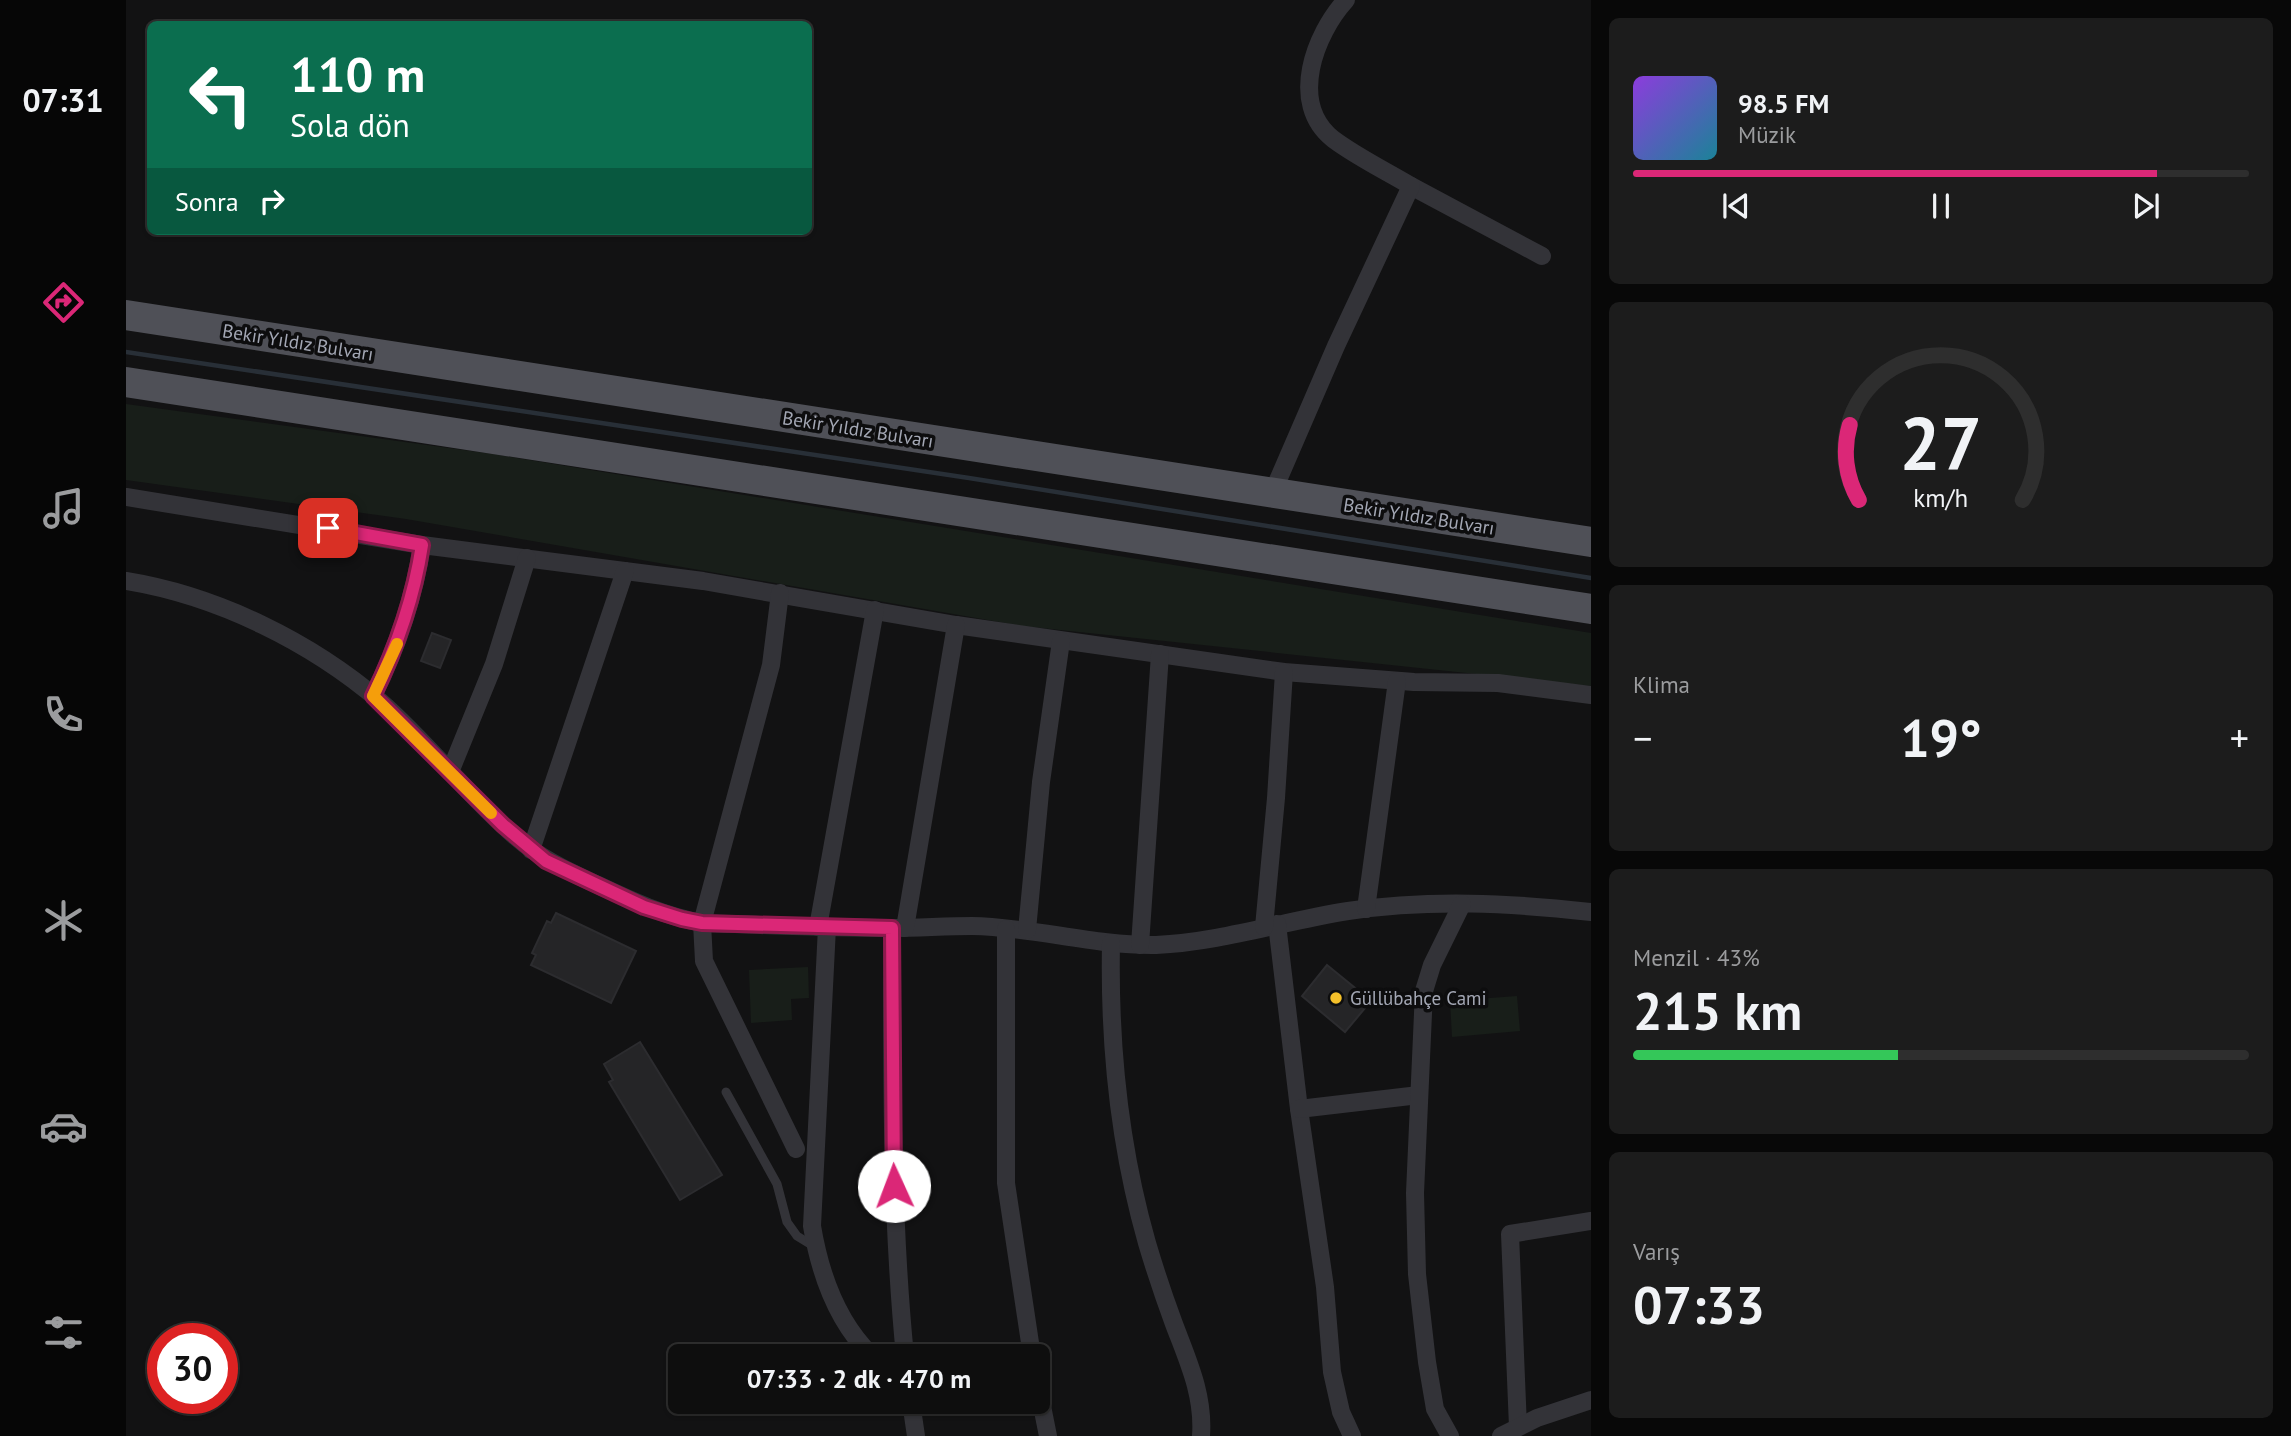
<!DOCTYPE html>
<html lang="tr">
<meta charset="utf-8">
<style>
:root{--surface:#0e0e0e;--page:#1c1c1c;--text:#f1f3f6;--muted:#9b9c9e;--line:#2e2e2e;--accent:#db2777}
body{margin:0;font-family:"PT Sans",sans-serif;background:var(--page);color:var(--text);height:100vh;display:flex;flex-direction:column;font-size:26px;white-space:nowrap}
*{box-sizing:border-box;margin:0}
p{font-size:23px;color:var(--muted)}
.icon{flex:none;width:38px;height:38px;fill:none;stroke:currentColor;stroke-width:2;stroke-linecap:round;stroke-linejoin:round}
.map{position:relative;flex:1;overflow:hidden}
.sheet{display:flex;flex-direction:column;gap:18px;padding:18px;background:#080808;width:700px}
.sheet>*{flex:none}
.banner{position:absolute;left:21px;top:21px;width:665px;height:214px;border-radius:10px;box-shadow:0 2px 5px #0004,0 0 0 2px var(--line);background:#0b6e4f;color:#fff;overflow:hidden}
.speed{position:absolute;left:21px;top:1323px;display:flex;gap:14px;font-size:35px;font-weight:700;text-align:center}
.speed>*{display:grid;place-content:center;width:91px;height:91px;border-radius:50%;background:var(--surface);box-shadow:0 2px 5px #0004,0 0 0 2px var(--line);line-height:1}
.speed .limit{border:10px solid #d22;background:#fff;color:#111}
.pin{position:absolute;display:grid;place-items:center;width:60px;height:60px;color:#fff;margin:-30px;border-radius:14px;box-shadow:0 4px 10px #0006}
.me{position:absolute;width:77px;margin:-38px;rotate:358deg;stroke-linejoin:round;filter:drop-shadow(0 0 5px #0008)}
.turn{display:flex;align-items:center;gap:24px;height:147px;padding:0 28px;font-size:32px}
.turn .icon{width:91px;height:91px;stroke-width:2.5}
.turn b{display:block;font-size:49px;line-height:60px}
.then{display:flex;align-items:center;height:66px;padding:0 28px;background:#0003;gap:14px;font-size:26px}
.big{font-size:52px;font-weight:800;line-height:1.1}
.sheet .widget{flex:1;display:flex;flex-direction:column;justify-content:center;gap:10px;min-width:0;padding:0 24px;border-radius:10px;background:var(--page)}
.sheet .dial{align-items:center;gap:0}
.dial svg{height:182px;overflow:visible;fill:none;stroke:var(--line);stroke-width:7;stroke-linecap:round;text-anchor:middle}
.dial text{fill:var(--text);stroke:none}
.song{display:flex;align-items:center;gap:21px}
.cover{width:84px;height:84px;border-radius:10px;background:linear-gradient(135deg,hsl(270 70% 55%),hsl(190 70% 35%))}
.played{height:7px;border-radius:4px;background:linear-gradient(90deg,var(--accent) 85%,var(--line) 85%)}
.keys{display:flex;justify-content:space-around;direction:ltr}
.heat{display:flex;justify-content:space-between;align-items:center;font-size:38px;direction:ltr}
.charge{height:10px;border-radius:5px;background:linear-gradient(90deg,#34c759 43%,var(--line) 0)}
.trip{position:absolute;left:542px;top:1344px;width:382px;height:70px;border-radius:10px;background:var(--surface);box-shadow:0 2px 5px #0004,0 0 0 2px var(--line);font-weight:800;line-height:70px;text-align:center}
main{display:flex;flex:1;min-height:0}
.dock{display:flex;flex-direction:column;width:126px;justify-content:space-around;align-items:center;background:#060606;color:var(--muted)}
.dock .icon{width:49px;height:49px}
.dock .on{color:var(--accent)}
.dock b{font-size:32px;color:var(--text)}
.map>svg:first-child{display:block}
.green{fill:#181e19}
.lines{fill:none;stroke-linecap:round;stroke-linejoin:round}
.stream{stroke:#282f37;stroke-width:4.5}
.building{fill:#252527;stroke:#2c2c2f;stroke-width:2}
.lane{stroke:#333338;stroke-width:9}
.street{stroke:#333338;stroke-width:18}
.primary{stroke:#4f5057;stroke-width:30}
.route-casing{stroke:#8e194d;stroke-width:18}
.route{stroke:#db2777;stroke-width:12}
.slow{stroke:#f59e0b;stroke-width:12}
.poi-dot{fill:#f4c02a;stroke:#0d0d0e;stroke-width:2.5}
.labels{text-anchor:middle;stroke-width:7;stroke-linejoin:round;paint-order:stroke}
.street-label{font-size:19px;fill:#a3a7b4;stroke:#0d0d0e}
.poi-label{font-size:19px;fill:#a3a7b4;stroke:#0d0d0e;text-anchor:start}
</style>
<main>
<nav class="dock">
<b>07:31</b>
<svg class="icon on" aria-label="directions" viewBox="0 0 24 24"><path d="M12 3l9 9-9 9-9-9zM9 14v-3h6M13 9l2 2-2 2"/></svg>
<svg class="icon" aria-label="music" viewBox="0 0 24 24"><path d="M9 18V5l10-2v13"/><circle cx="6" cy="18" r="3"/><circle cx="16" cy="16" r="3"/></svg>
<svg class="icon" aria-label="phone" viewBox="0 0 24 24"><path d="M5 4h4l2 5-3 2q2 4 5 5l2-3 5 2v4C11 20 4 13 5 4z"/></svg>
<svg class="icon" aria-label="climate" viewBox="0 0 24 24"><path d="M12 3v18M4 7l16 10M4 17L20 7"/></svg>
<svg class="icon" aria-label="car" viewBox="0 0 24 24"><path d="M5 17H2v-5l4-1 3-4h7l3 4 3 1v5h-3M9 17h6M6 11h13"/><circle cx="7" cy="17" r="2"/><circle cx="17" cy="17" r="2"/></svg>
<svg class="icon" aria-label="filters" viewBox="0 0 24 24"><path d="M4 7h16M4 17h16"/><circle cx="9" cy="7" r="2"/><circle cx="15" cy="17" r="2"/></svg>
</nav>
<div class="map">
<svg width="1465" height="1436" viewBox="0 0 1465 1436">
<rect width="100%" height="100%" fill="#121213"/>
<g class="green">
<path d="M0 404 367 454 1465 633V686L896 626 280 519 0 480Z"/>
<path d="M682 967 683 998 665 999 666 1020 625 1023 623 970Z"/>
<path d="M1391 996 1394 1031 1326 1037 1324 1001Z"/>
</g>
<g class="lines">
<path class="stream" d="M0 352 843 478 1465 578"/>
</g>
<g class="building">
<path d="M306 633 325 640 314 668 295 661Z"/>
<path d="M430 913 510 951 485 1003 405 965 410 955 406 953 421 921 425 923Z"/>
<path d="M1201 965 1245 1001 1219 1032 1176 996Z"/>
<path d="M514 1042 596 1175 554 1200 483 1082 487 1080 478 1064Z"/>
</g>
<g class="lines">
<path class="lane" d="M600 1092 651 1184 661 1222 671 1236 689 1247"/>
<g class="street">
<path d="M1285 186 1416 256"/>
<path d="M1146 494 1210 346 1285 186C1260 171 1231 157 1207 139 1162 103 1189 34 1220 0"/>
<path d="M0 497 296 545 577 581 830 625 1158 672 1288 682 1372 683 1465 695"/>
<path d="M0 581C92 596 185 642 255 702 303 744 342 796 390 837 415 859 442 871 472 885 506 901 538 916 576 923 639 925 703 928 766 928 793 928 819 926 846 926 908 927 967 946 1030 945 1095 942 1158 921 1222 911 1303 899 1384 903 1465 912"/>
<path d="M654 593 645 665 576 923 578 961 670 1149"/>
<path d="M247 696C271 648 288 598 296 545"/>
<path d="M324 772 368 664 401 558"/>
<path d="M405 850 499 571"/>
<path d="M1240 909 1271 681"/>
<path d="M1151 924 1173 1109 1199 1287 1206 1372 1215 1412 1226 1436"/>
<path d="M692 927 749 610"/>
<path d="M701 927 686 1226C694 1274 711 1322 746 1356"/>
<path d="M1138 927 1150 798 1158 672"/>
<path d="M766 928C766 1071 765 1214 779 1356"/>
<path d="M779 928 830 625"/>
<path d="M880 929V1183L906 1356"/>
<path d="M901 930 915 782 935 641"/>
<path d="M985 943C983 1044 993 1145 1021 1243 1029 1270 1038 1297 1048 1324 1062 1361 1078 1395 1075 1436"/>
<path d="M1014 945 1034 654"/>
<path d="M1173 1109 1293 1095"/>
<path d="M912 1386 922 1436"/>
<path d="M785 1402 790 1436"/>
<path d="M1392 1427 1384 1234 1465 1221"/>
<path d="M1324 1436 1309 1409 1301 1362 1291 1274 1289 1193 1298 991 1306 965 1336 904"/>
<path d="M1375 1436 1411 1418 1465 1400"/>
</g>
<g class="primary">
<path d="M0 315 1465 542"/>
<path d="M0 382 1465 609"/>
</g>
</g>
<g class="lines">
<defs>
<path id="route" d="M202 528 296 545C288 598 271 647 247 696L377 825 420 861 518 907 556 919 576 923 766 928 768 1186"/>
</defs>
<use href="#route" class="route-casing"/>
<use href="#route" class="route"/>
<path class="slow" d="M271 644 247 696 365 813"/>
</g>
<circle class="poi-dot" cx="1210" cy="998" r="7"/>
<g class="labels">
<g class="street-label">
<text transform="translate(172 342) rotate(9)" y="7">Bekir Yıldız Bulvarı</text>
<text transform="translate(732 429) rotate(9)" y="7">Bekir Yıldız Bulvarı</text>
<text transform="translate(1293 516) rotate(9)" y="7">Bekir Yıldız Bulvarı</text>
</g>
<g class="poi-label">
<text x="1224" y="1005">Güllübahçe Cami</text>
</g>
</g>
</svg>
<div class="speed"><div class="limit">30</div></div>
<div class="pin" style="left:202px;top:528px;background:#d93025"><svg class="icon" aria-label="arrive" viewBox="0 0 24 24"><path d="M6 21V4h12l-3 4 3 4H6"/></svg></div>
<svg class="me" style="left:768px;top:1186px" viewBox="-20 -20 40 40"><circle r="19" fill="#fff"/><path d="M0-13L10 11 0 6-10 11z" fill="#db2777"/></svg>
<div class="trip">07:33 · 2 dk · 470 m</div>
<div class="banner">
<div class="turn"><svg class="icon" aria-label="left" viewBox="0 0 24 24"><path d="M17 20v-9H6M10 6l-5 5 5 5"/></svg><div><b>110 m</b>Sola dön</div></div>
<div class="then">Sonra<svg class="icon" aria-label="right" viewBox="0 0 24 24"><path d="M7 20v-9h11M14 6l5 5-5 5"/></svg></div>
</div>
</div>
<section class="sheet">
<div class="widget">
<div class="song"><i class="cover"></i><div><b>98.5 FM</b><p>Müzik</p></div></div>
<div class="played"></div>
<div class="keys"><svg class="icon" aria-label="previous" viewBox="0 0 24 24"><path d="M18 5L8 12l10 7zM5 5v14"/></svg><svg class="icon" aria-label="pause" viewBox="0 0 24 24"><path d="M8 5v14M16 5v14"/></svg><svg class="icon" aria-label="next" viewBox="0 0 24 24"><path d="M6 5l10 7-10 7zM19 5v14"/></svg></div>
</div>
<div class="widget dial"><svg viewBox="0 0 100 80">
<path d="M14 69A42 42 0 1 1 86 69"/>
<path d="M14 69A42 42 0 0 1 10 36" stroke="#db2777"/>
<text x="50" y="56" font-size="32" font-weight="700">27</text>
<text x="50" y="72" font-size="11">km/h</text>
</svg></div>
<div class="widget"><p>Klima</p>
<div class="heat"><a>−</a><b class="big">19°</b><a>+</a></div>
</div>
<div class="widget"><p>Menzil · 43%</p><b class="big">215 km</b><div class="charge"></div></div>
<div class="widget"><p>Varış</p><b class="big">07:33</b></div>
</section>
</main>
